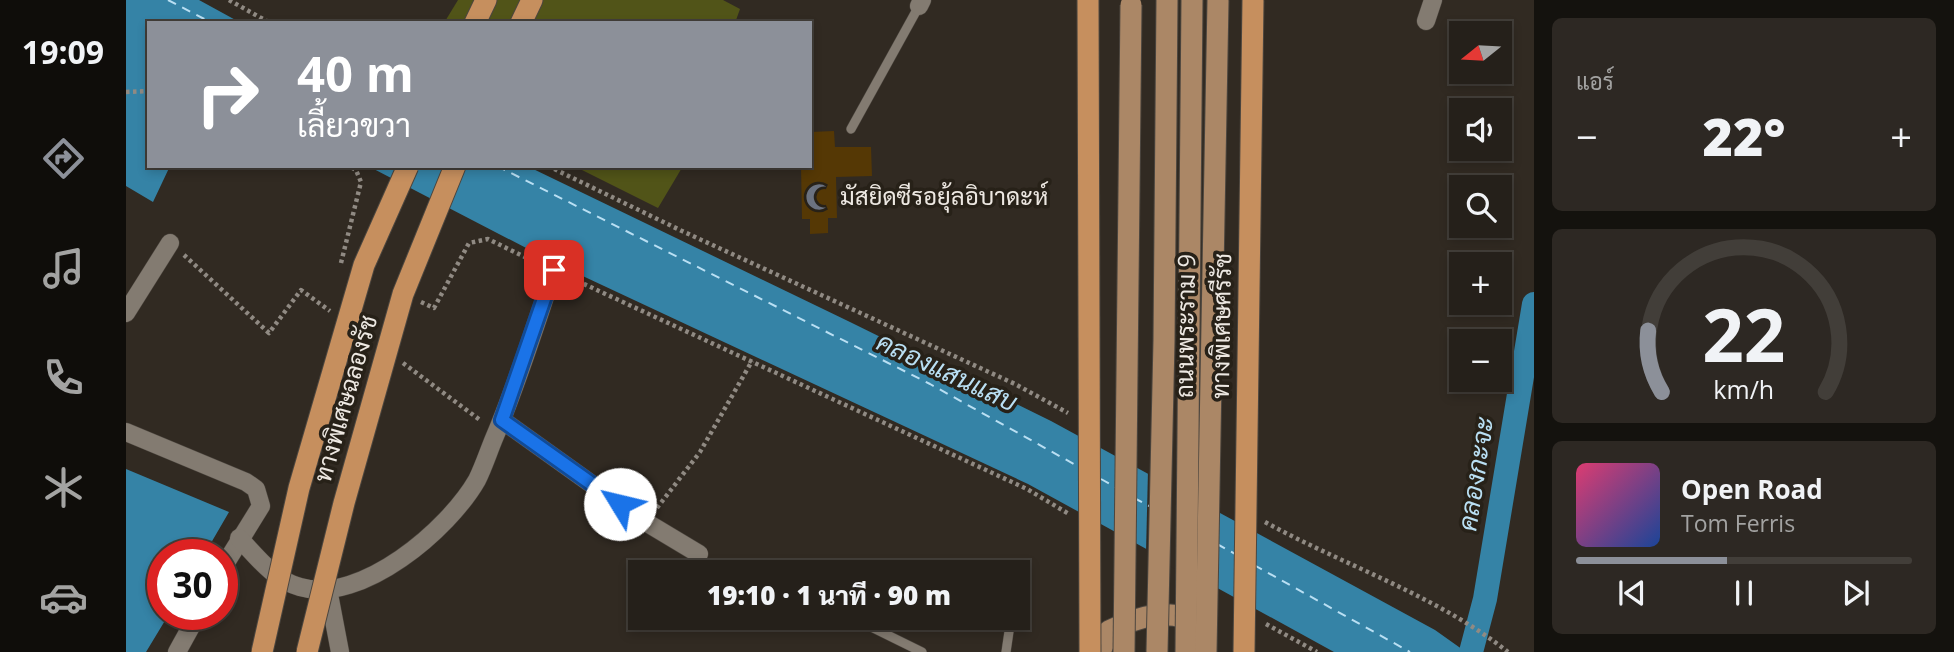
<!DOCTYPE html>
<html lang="th">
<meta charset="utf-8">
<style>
:root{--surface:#25201a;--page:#2d2823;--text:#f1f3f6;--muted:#a3a3a2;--line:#423e39;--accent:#8c9099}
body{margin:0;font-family:"Open Sans",Sarabun,sans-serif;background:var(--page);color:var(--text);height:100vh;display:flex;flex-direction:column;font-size:26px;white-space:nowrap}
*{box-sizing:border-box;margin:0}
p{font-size:23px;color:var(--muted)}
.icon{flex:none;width:38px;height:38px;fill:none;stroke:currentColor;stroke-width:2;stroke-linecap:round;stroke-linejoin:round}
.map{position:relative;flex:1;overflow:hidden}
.drawer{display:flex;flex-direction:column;gap:18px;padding:18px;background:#14120e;width:420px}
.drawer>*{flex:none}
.banner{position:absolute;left:21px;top:21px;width:665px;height:147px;border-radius:0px;box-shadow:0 4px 10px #0003,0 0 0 2px var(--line);background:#8c9099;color:#fff;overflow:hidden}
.needle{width:46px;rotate:252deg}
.tools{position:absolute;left:1323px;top:21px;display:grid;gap:14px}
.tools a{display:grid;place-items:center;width:63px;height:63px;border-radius:0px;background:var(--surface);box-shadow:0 4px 10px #0003,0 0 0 2px var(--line);font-size:35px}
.speed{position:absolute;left:21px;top:539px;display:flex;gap:14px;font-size:35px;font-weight:700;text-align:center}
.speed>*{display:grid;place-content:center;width:91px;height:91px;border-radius:50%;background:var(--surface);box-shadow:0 4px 10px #0003,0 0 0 2px var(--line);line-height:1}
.speed .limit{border:10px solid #d22;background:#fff;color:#111}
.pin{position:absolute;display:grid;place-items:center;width:60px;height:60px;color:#fff;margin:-30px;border-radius:14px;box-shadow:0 4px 10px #0006}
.me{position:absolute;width:77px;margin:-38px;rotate:306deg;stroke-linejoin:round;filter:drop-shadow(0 0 5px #0008)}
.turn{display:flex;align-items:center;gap:24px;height:147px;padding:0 35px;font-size:32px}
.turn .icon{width:91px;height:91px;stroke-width:2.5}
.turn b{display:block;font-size:49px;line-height:60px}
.big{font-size:52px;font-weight:800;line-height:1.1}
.drawer .widget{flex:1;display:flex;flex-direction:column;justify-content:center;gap:10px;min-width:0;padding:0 24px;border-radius:10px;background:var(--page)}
.drawer .dial{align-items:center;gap:0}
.dial svg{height:182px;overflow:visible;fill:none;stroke:var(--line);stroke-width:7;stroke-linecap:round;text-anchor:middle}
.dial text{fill:var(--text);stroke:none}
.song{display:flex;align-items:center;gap:21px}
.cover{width:84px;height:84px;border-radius:10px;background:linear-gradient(135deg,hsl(340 70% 55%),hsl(220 70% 35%))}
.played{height:7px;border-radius:4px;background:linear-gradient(90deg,var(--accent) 45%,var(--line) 45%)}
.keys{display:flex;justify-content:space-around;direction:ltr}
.heat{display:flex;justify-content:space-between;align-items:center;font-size:38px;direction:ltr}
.trip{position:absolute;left:502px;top:560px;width:402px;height:70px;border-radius:0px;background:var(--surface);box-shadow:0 4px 10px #0003,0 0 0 2px var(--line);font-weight:800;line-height:70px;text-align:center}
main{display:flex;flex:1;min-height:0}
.tab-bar{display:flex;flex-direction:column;width:126px;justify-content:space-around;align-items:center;background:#0f0d0a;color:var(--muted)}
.tab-bar .icon{width:49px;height:49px}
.tab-bar .active{color:var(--accent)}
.tab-bar b{font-size:32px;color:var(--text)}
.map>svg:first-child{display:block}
.green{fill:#515418}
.water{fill:#3583a6}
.pier{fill:#312a22}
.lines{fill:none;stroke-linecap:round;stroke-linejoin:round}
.canal{stroke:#3583a6;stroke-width:24}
.ferry{stroke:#b9dff3;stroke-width:2;stroke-dasharray:9 7;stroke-linecap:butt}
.building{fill:#553805}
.lane-casing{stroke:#4c463f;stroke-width:10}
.street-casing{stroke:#4c463f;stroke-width:19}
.primary-casing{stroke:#4c463f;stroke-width:23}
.highway-casing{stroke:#4c463f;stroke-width:23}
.path{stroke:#908a83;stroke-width:4.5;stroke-dasharray:3.5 3.5;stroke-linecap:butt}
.lane{stroke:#837b71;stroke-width:9}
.street{stroke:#837b71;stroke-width:18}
.primary{stroke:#ab8766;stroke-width:21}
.highway{stroke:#c68f5e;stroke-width:21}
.primary-bridge-casing{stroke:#4c463f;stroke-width:23;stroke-linecap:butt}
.highway-bridge-casing{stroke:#4c463f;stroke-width:23;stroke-linecap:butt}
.primary-bridge{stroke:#ab8766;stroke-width:21}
.highway-bridge{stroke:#c68f5e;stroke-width:21}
.route-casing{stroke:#114b97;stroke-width:18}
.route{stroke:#1a73e8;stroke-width:12}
.labels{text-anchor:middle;stroke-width:7;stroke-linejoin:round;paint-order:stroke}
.poi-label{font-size:24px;fill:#ede8e2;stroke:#272118;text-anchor:start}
.street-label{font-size:24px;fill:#ede8e2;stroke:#272118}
.water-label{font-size:26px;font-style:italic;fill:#b9dff3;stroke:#272118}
</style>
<main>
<nav class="tab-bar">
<b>19:09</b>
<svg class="icon active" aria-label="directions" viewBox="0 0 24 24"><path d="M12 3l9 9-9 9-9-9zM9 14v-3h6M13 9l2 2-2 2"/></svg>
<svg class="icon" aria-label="music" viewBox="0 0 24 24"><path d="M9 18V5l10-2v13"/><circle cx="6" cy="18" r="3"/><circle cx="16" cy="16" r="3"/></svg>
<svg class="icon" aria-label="phone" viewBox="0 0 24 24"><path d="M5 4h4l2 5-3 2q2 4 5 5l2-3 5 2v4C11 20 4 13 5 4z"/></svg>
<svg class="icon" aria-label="climate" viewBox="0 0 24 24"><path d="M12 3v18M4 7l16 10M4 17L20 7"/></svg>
<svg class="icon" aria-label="car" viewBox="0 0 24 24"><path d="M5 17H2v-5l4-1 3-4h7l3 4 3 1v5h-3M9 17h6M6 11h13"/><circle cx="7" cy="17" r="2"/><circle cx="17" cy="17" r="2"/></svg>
</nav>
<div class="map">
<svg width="1408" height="652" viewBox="0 0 1408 652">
<rect width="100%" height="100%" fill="#312a22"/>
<g class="green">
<path d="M332 0H597L614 9 609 23H318Z"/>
<path d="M448 166H557L532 208Z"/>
</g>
<g class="water">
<path d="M0 0H73L115 23H23V166H44L27 202 0 186Z"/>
<path d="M242 166H401L724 322 925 421 1309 630 1340 652H1208L902 484 431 264Z"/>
<path d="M0 469 103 512 78 555H37V614H43L20 652H0Z"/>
</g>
<path class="pier" d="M1022 470 1076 499 1075 583 1020 553Z"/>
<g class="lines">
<path class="canal" d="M1345 652 1359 599 1408 304"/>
<g class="ferry">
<path d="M42 0 86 23"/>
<path d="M371 166 804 384 955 468"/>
<path d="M975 479 991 488"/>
<path d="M1008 498 1025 507"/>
<path d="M1091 544 1111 555"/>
<path d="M1128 565 1284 652"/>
</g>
</g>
<path class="building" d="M708 131 709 147H745L746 176 710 177 711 218H702V233L684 234V219H676L675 166H684V132Z"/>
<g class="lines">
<defs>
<g id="lane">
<path d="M725 129 793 6"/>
<path d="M729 619 796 652"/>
<path d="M880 652 885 618"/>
</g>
<g id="street">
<path d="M793 6 796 0"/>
<path d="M1300 21 1307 0"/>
<path d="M0 313 44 243"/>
<path d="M376 420 513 518 573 554"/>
<path d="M0 432 120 482 130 489 135 506 96 569"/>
<path d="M113 538C131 557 148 580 174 587 235 605 323 529 351 480 358 466 363 450 369 436 392 382 409 326 428 270"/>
<path d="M202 589 214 652"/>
<path d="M51 652 72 614"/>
</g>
<path id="primary" d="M974 652 983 631C1011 617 1046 605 1074 626"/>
<g id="highway">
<path d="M349 23 360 0"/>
<path d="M395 23 406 0"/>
</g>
</defs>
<use href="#lane" class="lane-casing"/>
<use href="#street" class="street-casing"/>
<use href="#primary" class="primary-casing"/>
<use href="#highway" class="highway-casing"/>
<g class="path">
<path d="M103 0 144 23"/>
<path d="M0 92 23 91"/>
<path d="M422 166 556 231 889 384 942 413"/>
<path d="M58 255 143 333 175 290 204 311"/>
<path d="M215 263 235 182 230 170 223 166"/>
<path d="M445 278 901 489 943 514"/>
<path d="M295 302 308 308 343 243 362 239 411 263"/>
<path d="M277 363 354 420"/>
<path d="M531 508 574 452 626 361"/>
<path d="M1139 522C1219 566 1310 595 1382 652"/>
<path d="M1140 624 1191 652"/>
</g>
<use href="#lane" class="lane"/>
<use href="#street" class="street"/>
<use href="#primary" class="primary"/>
<use href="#highway" class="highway"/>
<defs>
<g id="primary-bridge">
<path d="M998 652 1005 5"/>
<path d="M1031 652 1038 341 1041 0"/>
<path d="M1060 652 1066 0"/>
<path d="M1080 652 1092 0"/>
</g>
<g id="highway-bridge">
<path d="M962 0 964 652"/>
<path d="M136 652 173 488 238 265 282 166"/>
<path d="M181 652 218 503 277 294 329 166"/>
<path d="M1118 652 1127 0"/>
</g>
</defs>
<use href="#primary-bridge" class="primary-bridge-casing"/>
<use href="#highway-bridge" class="highway-bridge-casing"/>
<use href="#primary-bridge" class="primary-bridge"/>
<use href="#highway-bridge" class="highway-bridge"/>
</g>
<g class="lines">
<defs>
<path id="route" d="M428 270 376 420 494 504"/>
</defs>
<use href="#route" class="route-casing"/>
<use href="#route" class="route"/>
</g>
<defs>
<symbol id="mosque-bare" viewBox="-9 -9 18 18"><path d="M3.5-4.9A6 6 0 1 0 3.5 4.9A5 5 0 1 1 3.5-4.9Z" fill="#6b7280" stroke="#272118" stroke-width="2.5" paint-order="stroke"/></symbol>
</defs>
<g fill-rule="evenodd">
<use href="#mosque-bare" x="674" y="178" width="38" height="38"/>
</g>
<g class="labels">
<g class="poi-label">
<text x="714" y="205">มัสยิดซีรอยุ้ลอิบาดะห์</text>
</g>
<g class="street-label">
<text transform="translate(1060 326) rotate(-89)" y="8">ถนนพระราม 9</text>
<text transform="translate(1096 326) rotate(-89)" y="8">ทางพิเศษศรีรัช</text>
<text transform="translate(220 399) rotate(-74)" y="8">ทางพิเศษฉลองรัช</text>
</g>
<g class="water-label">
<text transform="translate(821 372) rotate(25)" y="9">คลองแสนแสบ</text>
<text transform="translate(1350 474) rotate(-81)" y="9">คลองกะจะ</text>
</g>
</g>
</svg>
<div class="tools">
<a><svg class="needle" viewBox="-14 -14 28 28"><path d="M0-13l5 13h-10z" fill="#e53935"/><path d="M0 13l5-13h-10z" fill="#a3a3a2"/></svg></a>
<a><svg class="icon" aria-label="sound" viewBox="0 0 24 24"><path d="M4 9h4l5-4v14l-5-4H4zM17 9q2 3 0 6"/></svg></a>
<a><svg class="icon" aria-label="search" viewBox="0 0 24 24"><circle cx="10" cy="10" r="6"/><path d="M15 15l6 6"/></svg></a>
<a>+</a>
<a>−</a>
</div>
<div class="speed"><div class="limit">30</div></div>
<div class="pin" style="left:428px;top:270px;background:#d93025"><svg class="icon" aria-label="arrive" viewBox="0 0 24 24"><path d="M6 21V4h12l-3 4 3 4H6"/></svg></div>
<svg class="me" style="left:494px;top:504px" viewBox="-20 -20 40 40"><circle r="19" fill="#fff"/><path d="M0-13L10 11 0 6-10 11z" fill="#1a73e8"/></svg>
<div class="trip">19:10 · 1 นาที · 90 m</div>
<div class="banner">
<div class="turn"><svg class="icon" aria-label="right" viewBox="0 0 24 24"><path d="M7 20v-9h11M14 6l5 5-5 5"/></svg><div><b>40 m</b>เลี้ยวขวา</div></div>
</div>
</div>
<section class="drawer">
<div class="widget"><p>แอร์</p>
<div class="heat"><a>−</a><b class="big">22°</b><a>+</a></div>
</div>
<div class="widget dial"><svg viewBox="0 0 100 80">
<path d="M14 69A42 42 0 1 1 86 69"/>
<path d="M14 69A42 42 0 0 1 8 42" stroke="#8c9099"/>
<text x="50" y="56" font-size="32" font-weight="700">22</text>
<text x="50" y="72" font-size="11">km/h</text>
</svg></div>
<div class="widget">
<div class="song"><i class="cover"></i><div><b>Open Road</b><p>Tom Ferris</p></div></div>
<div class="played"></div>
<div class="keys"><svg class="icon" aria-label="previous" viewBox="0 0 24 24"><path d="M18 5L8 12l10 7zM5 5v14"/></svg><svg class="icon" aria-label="pause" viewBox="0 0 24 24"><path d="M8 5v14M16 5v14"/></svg><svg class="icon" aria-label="next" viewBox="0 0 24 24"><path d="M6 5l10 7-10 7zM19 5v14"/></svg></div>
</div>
</section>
</main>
